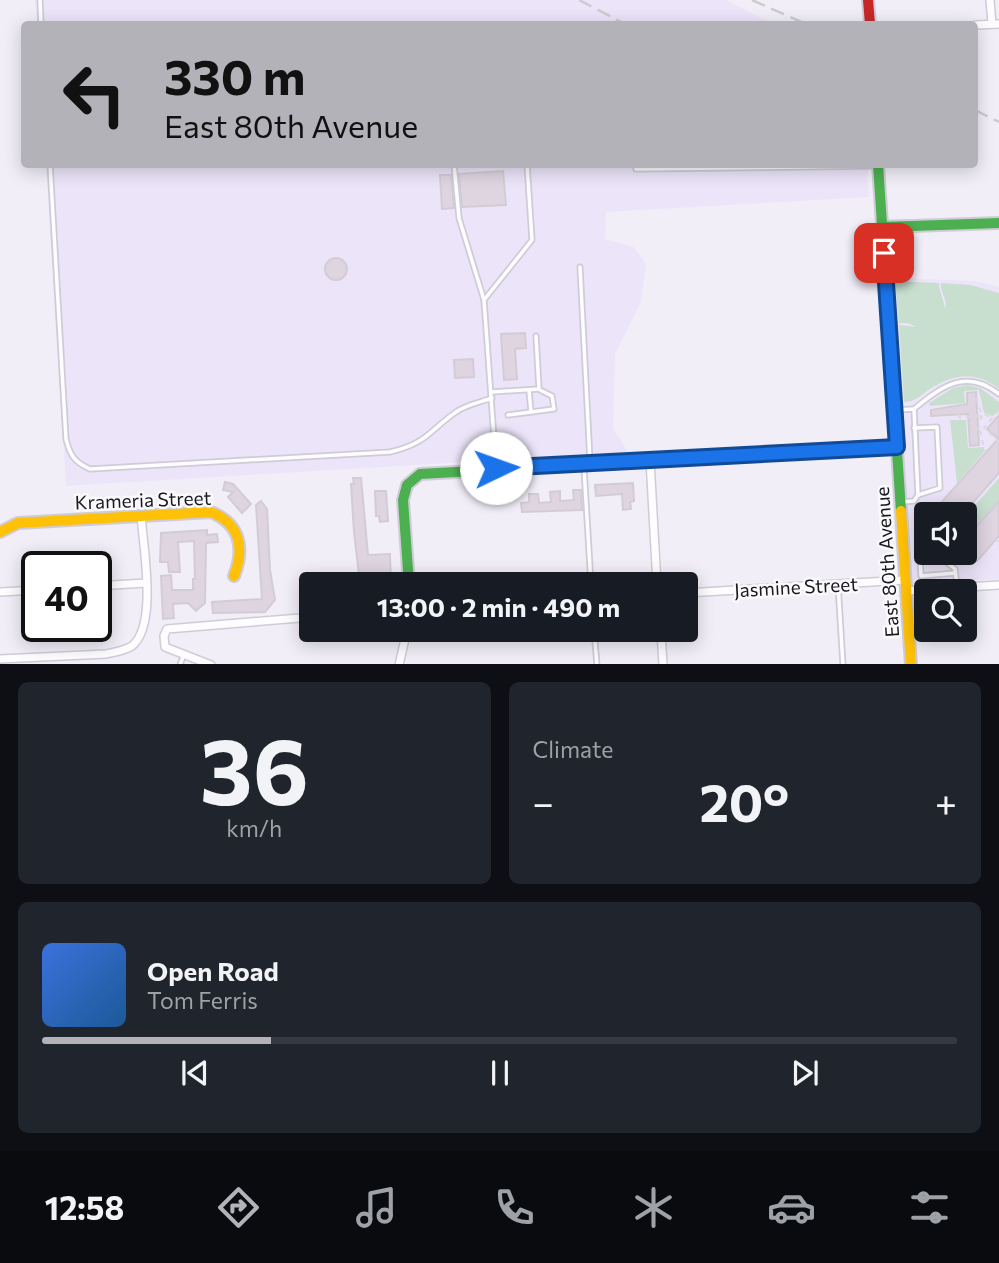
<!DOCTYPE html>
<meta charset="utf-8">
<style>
:root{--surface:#171b24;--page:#20242c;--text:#f1f3f6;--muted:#9ea1a6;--line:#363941;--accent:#b2b2b8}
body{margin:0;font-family:Commissioner,sans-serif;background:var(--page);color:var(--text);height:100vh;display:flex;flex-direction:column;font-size:26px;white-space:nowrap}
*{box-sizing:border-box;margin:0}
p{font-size:23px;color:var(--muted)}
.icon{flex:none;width:38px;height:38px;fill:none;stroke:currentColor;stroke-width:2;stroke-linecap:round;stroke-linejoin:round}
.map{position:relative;height:664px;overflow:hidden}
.drawer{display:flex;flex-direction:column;gap:18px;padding:18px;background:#0d0f14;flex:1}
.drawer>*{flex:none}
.guide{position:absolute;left:21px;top:21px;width:957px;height:147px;border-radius:7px;box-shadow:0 4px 18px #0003;background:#b2b2b8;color:#111;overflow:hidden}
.fabs{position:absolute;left:914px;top:502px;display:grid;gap:14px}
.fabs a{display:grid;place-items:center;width:63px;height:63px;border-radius:7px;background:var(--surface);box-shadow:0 4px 18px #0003;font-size:35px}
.speed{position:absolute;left:21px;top:551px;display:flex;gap:14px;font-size:35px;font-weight:700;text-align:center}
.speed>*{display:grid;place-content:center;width:91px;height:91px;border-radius:50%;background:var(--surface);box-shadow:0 4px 18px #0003;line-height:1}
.speed .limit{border:4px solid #111;border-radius:10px;background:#fff;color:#111}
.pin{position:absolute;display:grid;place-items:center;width:60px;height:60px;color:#fff;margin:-30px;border-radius:14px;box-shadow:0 4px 10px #0006}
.me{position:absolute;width:77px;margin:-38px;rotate:87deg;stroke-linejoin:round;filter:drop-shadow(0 0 5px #0008)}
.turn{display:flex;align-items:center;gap:24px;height:147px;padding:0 28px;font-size:32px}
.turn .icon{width:91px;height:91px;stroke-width:2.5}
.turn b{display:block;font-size:49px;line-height:60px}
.big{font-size:52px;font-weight:700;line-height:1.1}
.drawer .card{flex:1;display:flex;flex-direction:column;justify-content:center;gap:10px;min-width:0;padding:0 24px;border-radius:10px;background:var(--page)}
.drawer .dial{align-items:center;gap:0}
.dial b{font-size:91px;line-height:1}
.song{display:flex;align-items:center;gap:21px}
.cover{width:84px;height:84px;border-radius:10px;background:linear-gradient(135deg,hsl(220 70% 55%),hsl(210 70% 35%))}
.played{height:7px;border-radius:4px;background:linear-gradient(90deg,var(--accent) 25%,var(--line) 25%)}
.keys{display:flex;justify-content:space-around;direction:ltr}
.heat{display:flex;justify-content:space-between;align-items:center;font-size:38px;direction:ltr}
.drawer .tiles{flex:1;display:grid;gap:18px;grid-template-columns:1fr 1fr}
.card:last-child{grid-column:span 2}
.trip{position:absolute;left:299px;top:572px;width:399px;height:70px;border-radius:7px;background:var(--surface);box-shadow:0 4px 18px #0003;font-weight:700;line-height:70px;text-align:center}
.menu{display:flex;height:112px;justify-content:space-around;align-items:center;background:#090b0e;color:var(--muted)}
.menu .icon{width:49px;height:49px}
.menu .on{color:var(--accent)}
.menu b{font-size:32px;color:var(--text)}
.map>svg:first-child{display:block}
.built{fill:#ece5fa;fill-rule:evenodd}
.green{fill:#c8decf}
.building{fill:#dfd5e1;stroke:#d3ccd5;stroke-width:2}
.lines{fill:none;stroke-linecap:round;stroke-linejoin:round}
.lane-casing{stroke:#cfccd7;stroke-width:7}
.street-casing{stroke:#cfccd7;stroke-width:10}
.fast-casing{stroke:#cfccd7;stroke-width:14}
.slow-casing{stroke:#cfccd7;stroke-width:14}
.jam-casing{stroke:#cfccd7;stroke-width:14}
.path{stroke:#dadadd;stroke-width:2;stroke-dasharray:5 5;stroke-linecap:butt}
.lane{stroke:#fdfcfe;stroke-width:3.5}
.street{stroke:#fdfcfe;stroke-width:7}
.fast{stroke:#4caf50;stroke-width:10}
.slow{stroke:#ffc107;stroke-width:10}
.jam{stroke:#c62828;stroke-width:10}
.rail{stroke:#cccbce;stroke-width:2.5;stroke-dasharray:14 7;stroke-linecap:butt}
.route-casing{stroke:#114b97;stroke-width:18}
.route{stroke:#1a73e8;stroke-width:12}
.labels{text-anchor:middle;stroke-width:5;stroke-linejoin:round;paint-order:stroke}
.street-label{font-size:19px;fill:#1b1722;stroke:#fafafa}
</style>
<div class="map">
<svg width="999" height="665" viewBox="0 0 999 665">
<rect width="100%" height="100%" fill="#f1eef8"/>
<g class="built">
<path d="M35 0H726L773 24H37Z"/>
<path d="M867 164 869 197 606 212 605 239 634 247 646 264 641 302 615 354 613 428 628 452 66 486 46 165Z"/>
<path d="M893 278 975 281 999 287V579L910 585ZM926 514H964V553H926Z"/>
</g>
<g class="green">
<path d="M895 281 939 283C939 292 944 300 945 309 948 299 940 293 941 283L970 285 999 293V389C975 370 953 374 928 390 920 396 915 402 904 402L899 325 916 327 908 323H899Z"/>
<path d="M967 385 980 388 999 402V409L993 416 984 413 979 390 964 391 965 403 930 406 929 403 953 388Z"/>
<path d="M950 420H966L968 448 984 447V452L957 483Z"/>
<path d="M999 478V500L977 524 966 515Z"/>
</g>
<g class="building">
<path d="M503 171 506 205 462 207 459 174Z"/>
<path d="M440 175H451L454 208 442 209Z"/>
<circle cx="336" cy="269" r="11"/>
<path d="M525 333 526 348 515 349 517 379 504 380 501 334Z"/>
<path d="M473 359 474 377 455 378 454 360Z"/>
<path d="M976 392 979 445 970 446 968 414 931 416V410L967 404V393Z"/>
<path d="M999 415V473L963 514H931L998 439 987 429Z"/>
<path d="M353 478H361L368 555 390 554 391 584H384V579L371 580V584H360L354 532 351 484H354Z"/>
<path d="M225 482 233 484 251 504 242 513 228 497 233 492 223 490Z"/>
<path d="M633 483 634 501 630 502 631 509 623 510 622 494 596 496 595 485Z"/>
<path d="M573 490H581L582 510 522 512 521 503 529 502V494H538L539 503 551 502 550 492 560 491V501L574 500Z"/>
<path d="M375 491H386L388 521 380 522 379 516H376Z"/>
<path d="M261 501 267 509 270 570 275 600 265 612 213 613 212 602 262 599 256 505Z"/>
<path d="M999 501V536L977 561 964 550V516L976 527Z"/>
<path d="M207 530V535L217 534 218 542 206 543 205 603 196 611 188 603 173 604 174 618 163 619 161 576 171 575 172 590H193V579H195L194 541 178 542 180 572H169L168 562H160L161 533Z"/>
</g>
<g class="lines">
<defs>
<g id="lane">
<path d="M40 0 41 24"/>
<path d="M50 164 66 439C70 455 74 462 90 469L390 452C426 444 429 431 456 412 465 405 481 402 492 398"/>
<path d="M454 164 459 218 484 300 496 466"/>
<path d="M636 169 876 166"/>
<path d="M580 267 590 461"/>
<path d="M484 300 532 240 527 164"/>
<path d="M492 392 539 389 536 336"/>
<path d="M914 409C942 386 966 368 999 394"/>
<path d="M896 410 914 409 918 495"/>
<path d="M531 412 554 409 552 396 540 390"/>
<path d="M508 415 531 412 529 390"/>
<path d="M584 468 591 584"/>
<path d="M902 502 914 501 918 495 940 488 937 427 914 428"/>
<path d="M926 548 920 556 921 576 955 573"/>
<path d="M935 553 955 569 957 586"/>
<path d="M838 584 843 665"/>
<path d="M594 630 597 665"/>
<path d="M180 665 184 654"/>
</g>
<g id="street">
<path d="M990 0 992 24"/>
<path d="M975 25 999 24"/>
<path d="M650 460 657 584"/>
<path d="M96 586 146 583"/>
<path d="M906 591 999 585"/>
<path d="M0 592 37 590"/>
<path d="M686 593 905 580"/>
<path d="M661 630 663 665"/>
<path d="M0 659 106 654C115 652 124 651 132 646 158 625 143 546 141 515"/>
<path d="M211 665 165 647 164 636 167 629 312 617"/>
<path d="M399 665 407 630"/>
</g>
<g id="fast">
<path d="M878 164 901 511"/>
<path d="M883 227 999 223"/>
<path d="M409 584 403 500 407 485 420 474 897 447"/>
</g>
<g id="slow">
<path d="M901 511 911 665"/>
<path d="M0 532 18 523 211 512C240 524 245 548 234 576"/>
</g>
<path id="jam" d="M868 0 870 24"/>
</defs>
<use href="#lane" class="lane-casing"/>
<use href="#street" class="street-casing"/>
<use href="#fast" class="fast-casing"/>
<use href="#slow" class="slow-casing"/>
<use href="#jam" class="jam-casing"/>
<g class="path">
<path d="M976 398 982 414 992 417"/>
<path d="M999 410 984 428 999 442"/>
<path d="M959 414 960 418 982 416"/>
<path d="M978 430 982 415"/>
<path d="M980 430 985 453"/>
<path d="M996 540 999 542"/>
</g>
<use href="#lane" class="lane"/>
<use href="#street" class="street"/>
<use href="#fast" class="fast"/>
<use href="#slow" class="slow"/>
<use href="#jam" class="jam"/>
<g class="rail">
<path d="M579 0 625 24"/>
<path d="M752 0 806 24"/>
<path d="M975 110 999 122"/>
</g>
</g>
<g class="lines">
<defs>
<path id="route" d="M496 468 897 447 884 253"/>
</defs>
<use href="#route" class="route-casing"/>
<use href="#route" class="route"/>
</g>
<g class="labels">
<g class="street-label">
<text transform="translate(143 500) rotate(-2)" y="7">Krameria Street</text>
<text transform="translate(887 562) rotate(-94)" y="7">East 80th Avenue</text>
<text transform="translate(796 587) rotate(-3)" y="7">Jasmine Street</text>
</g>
</g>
</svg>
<div class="fabs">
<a><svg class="icon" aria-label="sound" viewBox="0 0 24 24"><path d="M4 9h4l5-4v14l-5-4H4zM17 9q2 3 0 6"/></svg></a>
<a><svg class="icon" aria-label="search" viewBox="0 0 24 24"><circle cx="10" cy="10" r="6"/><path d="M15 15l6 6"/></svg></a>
</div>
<div class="speed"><div class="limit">40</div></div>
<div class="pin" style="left:884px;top:253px;background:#d93025"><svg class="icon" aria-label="arrive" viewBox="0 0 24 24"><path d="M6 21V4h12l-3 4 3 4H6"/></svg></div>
<svg class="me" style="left:496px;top:468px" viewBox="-20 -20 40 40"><circle r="19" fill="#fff"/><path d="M0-13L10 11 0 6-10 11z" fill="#1a73e8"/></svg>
<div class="trip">13:00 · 2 min · 490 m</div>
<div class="guide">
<div class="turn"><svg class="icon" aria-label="left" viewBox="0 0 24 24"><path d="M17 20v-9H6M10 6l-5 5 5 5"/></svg><div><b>330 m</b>East 80th Avenue</div></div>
</div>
</div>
<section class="drawer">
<div class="tiles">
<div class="card dial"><b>36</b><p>km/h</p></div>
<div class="card"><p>Climate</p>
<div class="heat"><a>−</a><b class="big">20°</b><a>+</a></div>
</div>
<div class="card">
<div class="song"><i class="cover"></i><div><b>Open Road</b><p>Tom Ferris</p></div></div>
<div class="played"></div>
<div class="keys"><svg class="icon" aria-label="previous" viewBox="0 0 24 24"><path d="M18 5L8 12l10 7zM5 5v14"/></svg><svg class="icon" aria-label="pause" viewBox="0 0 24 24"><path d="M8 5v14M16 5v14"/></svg><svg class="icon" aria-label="next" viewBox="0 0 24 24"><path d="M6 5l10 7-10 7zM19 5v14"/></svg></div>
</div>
</div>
</section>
<nav class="menu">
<b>12:58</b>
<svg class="icon on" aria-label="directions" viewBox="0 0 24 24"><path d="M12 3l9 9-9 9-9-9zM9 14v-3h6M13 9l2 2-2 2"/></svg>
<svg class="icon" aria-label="music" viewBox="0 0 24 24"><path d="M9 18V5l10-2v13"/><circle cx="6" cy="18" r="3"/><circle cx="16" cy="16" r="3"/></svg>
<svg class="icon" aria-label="phone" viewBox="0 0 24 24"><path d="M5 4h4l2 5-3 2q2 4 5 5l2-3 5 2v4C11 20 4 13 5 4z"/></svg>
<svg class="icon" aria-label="climate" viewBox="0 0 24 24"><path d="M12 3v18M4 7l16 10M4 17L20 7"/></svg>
<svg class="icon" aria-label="car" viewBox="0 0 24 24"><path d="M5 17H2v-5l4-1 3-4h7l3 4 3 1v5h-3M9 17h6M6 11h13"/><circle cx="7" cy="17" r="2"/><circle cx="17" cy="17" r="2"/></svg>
<svg class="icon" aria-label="filters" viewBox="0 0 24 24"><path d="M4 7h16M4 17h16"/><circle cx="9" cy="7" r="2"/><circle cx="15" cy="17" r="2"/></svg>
</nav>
